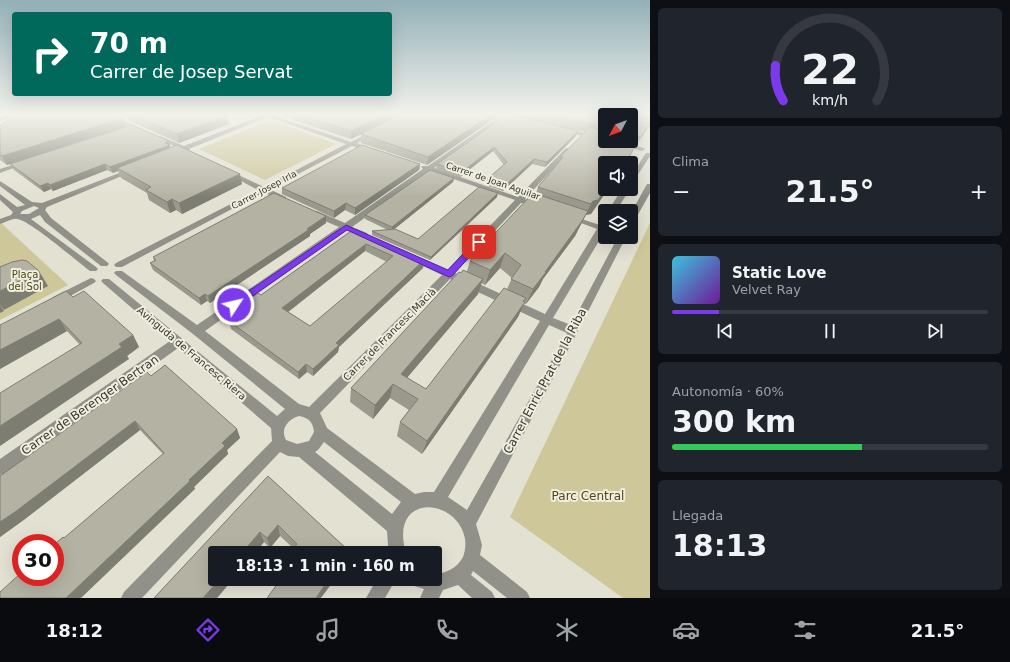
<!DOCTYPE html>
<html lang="es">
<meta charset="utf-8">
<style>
:root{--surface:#171b24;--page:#20242c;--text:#f1f3f6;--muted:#9ea1a6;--line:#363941;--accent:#7c3aed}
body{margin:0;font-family:"DejaVu Sans",sans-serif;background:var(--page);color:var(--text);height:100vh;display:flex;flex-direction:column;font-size:15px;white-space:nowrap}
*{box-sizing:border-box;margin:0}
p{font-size:13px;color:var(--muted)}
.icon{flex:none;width:22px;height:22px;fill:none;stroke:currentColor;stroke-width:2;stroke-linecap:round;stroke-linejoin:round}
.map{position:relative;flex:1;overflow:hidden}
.panel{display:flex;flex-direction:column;gap:8px;padding:8px;background:#0d0f14;width:360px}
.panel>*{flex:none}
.top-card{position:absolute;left:12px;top:12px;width:380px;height:84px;border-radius:4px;box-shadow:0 4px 16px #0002;background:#00695c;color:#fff;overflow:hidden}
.needle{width:26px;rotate:229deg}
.controls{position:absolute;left:598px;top:108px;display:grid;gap:8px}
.controls a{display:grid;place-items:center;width:40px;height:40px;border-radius:4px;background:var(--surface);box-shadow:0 4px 16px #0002;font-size:20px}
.speed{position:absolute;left:12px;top:534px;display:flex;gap:8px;font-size:20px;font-weight:700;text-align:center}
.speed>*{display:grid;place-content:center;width:52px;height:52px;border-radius:50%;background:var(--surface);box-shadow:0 4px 16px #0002;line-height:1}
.speed .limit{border:6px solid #d22;background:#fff;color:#111}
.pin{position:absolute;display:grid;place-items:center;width:34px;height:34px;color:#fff;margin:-17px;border-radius:8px;box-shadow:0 2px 6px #0006}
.me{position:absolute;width:44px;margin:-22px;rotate:55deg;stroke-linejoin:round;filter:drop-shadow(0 0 3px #0008)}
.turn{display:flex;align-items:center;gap:14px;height:84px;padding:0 12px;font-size:18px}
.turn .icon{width:52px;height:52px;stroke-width:2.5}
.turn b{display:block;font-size:28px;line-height:34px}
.big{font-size:30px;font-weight:700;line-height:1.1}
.panel .widget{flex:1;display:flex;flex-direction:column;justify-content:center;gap:6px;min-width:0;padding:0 14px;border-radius:6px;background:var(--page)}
.panel .dial{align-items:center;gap:0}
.dial svg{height:104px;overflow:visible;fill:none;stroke:var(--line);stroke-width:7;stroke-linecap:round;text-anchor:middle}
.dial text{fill:var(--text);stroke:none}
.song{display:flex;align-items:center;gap:12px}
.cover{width:48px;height:48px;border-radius:6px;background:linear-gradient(135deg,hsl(190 70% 55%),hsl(280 70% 35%))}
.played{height:4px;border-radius:2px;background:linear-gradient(90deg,var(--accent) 15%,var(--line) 15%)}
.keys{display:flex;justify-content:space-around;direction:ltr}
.heat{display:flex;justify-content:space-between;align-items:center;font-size:22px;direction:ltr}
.charge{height:6px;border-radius:3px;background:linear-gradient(90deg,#34c759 60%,var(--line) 0)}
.trip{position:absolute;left:208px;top:546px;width:234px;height:40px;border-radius:4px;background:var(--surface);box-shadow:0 4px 16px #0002;font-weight:700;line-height:40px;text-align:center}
.menu{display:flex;height:64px;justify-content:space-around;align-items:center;background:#090b0e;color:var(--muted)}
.menu .icon{width:28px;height:28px}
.menu .current{color:var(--accent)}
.menu b{font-size:18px;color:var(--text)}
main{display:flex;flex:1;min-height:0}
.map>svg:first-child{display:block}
.green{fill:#cdc799}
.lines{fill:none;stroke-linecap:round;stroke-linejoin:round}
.minor{fill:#91918a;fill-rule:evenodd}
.wall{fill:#9b998c;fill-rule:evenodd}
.shaded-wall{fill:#7e7d72}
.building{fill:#b4b2a3;stroke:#7e7d72;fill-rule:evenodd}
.route{fill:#7c3aed;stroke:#51269a}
.labels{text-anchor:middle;stroke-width:4;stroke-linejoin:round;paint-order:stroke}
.far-street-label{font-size:9px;fill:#36352f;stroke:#f0eedf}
.park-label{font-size:10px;fill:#4e4819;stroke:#f0eedf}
.street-label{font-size:10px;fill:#36352f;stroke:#f0eedf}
.near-street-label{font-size:12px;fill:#36352f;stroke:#f0eedf}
.near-park-label{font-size:12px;fill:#4e4819;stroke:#f0eedf}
</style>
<main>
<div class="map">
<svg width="650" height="598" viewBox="0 0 650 598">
<rect width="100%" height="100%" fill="#e3e1d2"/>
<g class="green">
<path d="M271 120 336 144 265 180 199 149Z"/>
<path d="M0 223H1L68 285 0 320Z"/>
<path d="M650 223V598H623L510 517Z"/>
</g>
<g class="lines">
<g class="minor">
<path d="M14 114H22L0 121V117Z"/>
<path d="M102 114H109L146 131 141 132Z"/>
<path d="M262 114H273V115L351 142 370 132H374V134L357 143 373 150 370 152 352 146 269 189 286 197V201H280L264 192 122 267H116L114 265 116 263 258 190 228 174V172H232L264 187 346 144 268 117 189 149 190 150 187 152 178 151V148L155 137 160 136 184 146 263 115Z"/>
<path d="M503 114 508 115 434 168 518 197 566 148 571 149 525 199 528 201 527 203H521L455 273 545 314 597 229 565 217 569 215 600 225 602 221H605V231L553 318 571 325 618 237H626L578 331 476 524 482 545 480 555 527 592 530 598H507L473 571 471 575 492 592 495 598H472L458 585 443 590 439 598H420L424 589 411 585 408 579H435V574C447 573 457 568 463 557 465 552 466 545 465 539 458 497 388 492 406 553H390L388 545 387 531 299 457 288 456 280 452 142 598H121L124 592 272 441 271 428 178 348 5 473 0 475V459L170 341 103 283 101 281 103 279H109L277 416 285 409 193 334 116 275 114 273 116 271H122L197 325 339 227 311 215V211H317L345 223 423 169 421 167 422 166H428ZM430 171 515 200 447 270 414 255H408L407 257 408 259 442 275 309 407 299 404 205 331 346 230 361 237H367L368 235 367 233 352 227ZM450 279 540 321 434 492H424L415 494 327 428 320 413ZM549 325 567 333 467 510 448 497ZM299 416C309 418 313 422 314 432L309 441 297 444 286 440C280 429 288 419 299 416ZM324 442 401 502 392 514 315 452 318 450Z"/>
<path d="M508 114H516L574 128 573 130 605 138V141H607L605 142 563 131 564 129Z"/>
<path d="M622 142 644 148 645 149 642 151 620 145V143Z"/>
<path d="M646 153H650V156L633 182 631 183V176Z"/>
<path d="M22 162 27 163 0 173V169Z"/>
<path d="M132 168 134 169V171L47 207 45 210 51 218 107 262 109 264 107 266H101L45 222 40 215 31 219 96 267 98 269 96 271H90C78 262 28 219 17 219 12 218 5 223 0 224V219L11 215 13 212 0 200V194L17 207 25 205 0 186V181L32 202 42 203ZM34 206 39 208 29 214H20L22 211Z"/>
<path d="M647 184H650V193L635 220 631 222V213Z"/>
<path d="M622 189H630L616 211H608Z"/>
<path d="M91 278 94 279 96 281 94 283 61 301 57 302 52 299 53 297Z"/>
<path d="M377 579H396L385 598H366Z"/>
</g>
</g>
<g class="wall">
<path d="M127 114H224L229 124 179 143 130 121Z"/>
<path d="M275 114H498V116L427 165 361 143V134L368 131 351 139Z"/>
<path d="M508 114 576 136 545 167 532 164 503 191 485 185 486 180 504 165 493 151 460 177 436 169 437 164Z"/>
<path d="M511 114H650V125L636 145 630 156 625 163H605V189H608L591 214 585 215 575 236 543 279 539 287 526 304 524 303 518 317 422 454 397 436 400 422 409 410 390 398 373 419 350 402 351 388 461 273 467 271 470 261 536 194 538 187 555 167 560 157 585 132ZM605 115H631V141H605ZM500 268 512 278 507 289 426 389 407 378 478 294 481 283 485 285Z"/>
<path d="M9 119 126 127 15 162 169 141 170 147 242 184 182 214 176 210 170 213 149 200 147 193 121 178 118 171 113 173 107 170 53 191 51 189 44 192 14 170 10 164 7 165 0 160V126Z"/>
<path d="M420 164 419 170 355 215 345 210 334 218 282 194V188Z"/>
<path d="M454 178 453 182 394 229 418 239 497 197 430 260 372 235V231L388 230 365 219V215Z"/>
<path d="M326 223 310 234V236L210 303 207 301 201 305 153 270 150 263 154 261 153 257Z"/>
<path d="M354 229 424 260 423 268 339 347 338 352 313 376 307 372 299 379 231 329 229 321 234 318 232 312 261 295ZM365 251 387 262 310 326 288 312Z"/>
<path d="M73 297 133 335 139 347 127 356 129 359 80 345 67 331 0 369V325Z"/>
<path d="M151 376 237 429 240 438 227 450 228 454 194 487 195 489 65 538 163 454 140 430 25 519 0 537V476Z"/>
<path d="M268 476 349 551 348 553H290L293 548 280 536 270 548 264 542 255 553H215V579H233L217 598H154Z"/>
</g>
<g class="shaded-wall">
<path d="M388 114H402L351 139V131Z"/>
<path d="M492 114H498V116L427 165 428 157Z"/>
<path d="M228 115 229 124 179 143 177 134Z"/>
<path d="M123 118 126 127 7 165 2 156Z"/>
<path d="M650 124V125L636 145 641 137Z"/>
<path d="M578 131 576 136 545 167 547 162Z"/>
<path d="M639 138 630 156 625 163H624Z"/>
<path d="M169 141 171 150 117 168 118 171 113 173 110 167Z"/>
<path d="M494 147 493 151 460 177 462 172Z"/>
<path d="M534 159 532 164 503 191 505 186Z"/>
<path d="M105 164 107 170 53 191 50 185Z"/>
<path d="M420 164 419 170 355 215V208Z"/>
<path d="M240 174 242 184 182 214 179 203Z"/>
<path d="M454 178 453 182 392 231V227Z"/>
<path d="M48 183 51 189 44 192 40 186Z"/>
<path d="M606 189H608L591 214 585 215 593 201Z"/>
<path d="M498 193 497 197 430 260 431 257Z"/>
<path d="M172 199 176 210 170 213 167 202Z"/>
<path d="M346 203 345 210 334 218V211Z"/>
<path d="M588 211 575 236 543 279 539 287 526 304 533 289Z"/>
<path d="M326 216V223L310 234V236L210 303 208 296Z"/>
<path d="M366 244 365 251 283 316 282 308Z"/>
<path d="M505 253 500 268 485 285 490 270Z"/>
<path d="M424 260 423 268 339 347 338 352 313 376V369L336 343Z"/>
<path d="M39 271 48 286 4 310 0 305V291Z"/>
<path d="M483 279 478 294 399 387 401 374Z"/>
<path d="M205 294 207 301 201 305 199 298Z"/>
<path d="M526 298 521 307 525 302 518 317 422 454 427 441Z"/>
<path d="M0 305 4 311 0 313Z"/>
<path d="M59 319 67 331 0 369V350Z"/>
<path d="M133 335 139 347 127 356 129 359 0 446V426Z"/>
<path d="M306 364 307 372 299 379 298 372Z"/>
<path d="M393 384 390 398 373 419 375 405Z"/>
<path d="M135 421 140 430 25 519 0 537V522Z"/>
<path d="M237 429 240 438 227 450 228 454 194 487 195 489 81 598H66L189 480 222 443Z"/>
<path d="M278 525 280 536 270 548 267 538Z"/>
<path d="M260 532 264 542 255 553H242Z"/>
<path d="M220 579H233L217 598H203Z"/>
<path d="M329 579H335L321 598H316Z"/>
</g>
<g class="building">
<path d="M8 114H101L103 115 108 114 115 117 118 116 123 118 2 156 0 155V126L9 119Z"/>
<path d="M130 114H224L228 115 177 134Z"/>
<path d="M297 114H388L351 131Z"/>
<path d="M401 114H492L428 157 361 134Z"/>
<path d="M508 114 578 131 547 162 534 159 505 186 486 180 507 162 494 147 462 172 437 164Z"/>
<path d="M546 114H650V124L641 137 631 134V115H605V127Z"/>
<path d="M132 125 169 141 165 143 170 145 110 167 105 164 50 185 48 183 40 186 10 164Z"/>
<path d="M590 127 605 130V141H631V135L639 138 635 143 637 144 624 163H605V189H606L598 200 593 201 591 204 538 187 563 157H560Z"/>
<path d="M177 145 240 174 179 203 172 199 167 202 146 190 151 187 117 168Z"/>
<path d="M362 145 420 164 355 208 346 203 334 211 282 188Z"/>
<path d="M430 170 454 178 392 227 365 215Z"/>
<path d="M479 187 498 193 431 257 372 231 395 229 418 239Z"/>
<path d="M274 193 326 216 307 229H310L208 296 205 294 199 298 150 263 156 260 153 257Z"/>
<path d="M533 193 588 211 582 221 545 272H546L533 289 511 279 521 265 505 253 490 270 470 261 483 246Z"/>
<path d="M354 229 424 260 336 343 339 345 313 369 306 364 298 372 229 321 237 315 232 312 258 293 261 295ZM366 244 393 256 310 326 282 308Z"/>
<path d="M22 260 27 261 39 271 0 291V267L12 262Z"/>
<path d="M463 270 483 279 401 374 426 389 504 288 526 298 523 301 525 302 427 441 400 422 418 399 393 384 375 405 351 388 459 272 461 273Z"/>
<path d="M66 291 73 297 84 291 133 335 119 344 122 347 0 426V393L82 343 59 319 0 350V325Z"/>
<path d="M165 365 237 429 222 443 225 446 189 480 190 481 66 598H0V592L21 573V577H55V544L63 537 64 538 164 453 135 421 15 512 0 522V476L147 372 151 376Z"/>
<path d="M268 476 349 551 347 553H290L297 544 278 525 267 538 260 532 242 553H215V579H220L203 598H154Z"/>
<path d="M281 579H329L316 598H267Z"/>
</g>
<linearGradient id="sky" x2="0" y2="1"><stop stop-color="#93b0b8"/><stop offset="0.58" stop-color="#f2f2eb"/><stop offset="1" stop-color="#f2f2eb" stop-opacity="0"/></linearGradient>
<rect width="650" height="197" fill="url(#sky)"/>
<path class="route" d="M346 225 448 270 476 240H479L483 242 452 276 449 277 347 230 237 307H231L230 305 231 303Z"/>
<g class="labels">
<g class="far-street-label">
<text transform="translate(493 181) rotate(19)" y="3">Carrer de Joan Aguilar</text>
<text transform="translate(264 190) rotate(-28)" y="3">Carrer Josep Irla</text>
</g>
<g class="park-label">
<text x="25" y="278">Plaça<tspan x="25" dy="12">del Sol</tspan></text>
</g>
<g class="street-label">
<text transform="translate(389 334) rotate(-45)" y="4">Carrer de Francesc Macià</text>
<text transform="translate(192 353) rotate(40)" y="4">Avinguda de Francesc Riera</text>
</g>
<g class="near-street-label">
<text transform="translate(545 381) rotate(-62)" y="4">Carrer Enric Prat de la Riba</text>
<text transform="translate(90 405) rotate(-35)" y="4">Carrer de Berenger Bertran</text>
</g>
<g class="near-park-label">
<text x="588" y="500">Parc Central</text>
</g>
</g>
</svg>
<div class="controls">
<a><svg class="needle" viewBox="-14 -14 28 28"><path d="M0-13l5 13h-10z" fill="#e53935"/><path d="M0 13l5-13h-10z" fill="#9ea1a6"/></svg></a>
<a><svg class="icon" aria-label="sound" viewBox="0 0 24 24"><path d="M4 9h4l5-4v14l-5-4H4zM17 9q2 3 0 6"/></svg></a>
<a><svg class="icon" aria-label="layers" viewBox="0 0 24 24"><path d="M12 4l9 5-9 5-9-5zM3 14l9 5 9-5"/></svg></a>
</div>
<div class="speed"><div class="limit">30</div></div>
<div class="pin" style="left:479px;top:242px;background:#d93025"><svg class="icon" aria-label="arrive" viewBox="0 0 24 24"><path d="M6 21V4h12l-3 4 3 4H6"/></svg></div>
<svg class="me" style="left:234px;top:305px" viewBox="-20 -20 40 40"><circle r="17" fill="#7c3aed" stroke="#fff" stroke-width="3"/><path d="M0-11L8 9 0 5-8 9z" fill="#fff"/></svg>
<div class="trip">18:13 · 1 min · 160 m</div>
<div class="top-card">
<div class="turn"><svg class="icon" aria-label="right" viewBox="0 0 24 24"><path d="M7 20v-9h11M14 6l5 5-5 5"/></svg><div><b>70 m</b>Carrer de Josep Servat</div></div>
</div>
</div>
<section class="panel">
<div class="widget dial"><svg viewBox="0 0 100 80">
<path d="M14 69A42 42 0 1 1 86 69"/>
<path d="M14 69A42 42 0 0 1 8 42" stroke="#7c3aed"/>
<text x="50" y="56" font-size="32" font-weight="700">22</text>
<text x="50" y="72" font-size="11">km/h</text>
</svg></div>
<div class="widget"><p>Clima</p>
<div class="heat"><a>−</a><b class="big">21.5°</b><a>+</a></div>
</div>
<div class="widget">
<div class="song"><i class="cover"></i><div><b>Static Love</b><p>Velvet Ray</p></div></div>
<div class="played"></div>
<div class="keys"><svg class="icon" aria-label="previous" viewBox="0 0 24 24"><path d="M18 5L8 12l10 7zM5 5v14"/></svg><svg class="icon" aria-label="pause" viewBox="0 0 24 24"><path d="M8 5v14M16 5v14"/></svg><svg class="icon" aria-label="next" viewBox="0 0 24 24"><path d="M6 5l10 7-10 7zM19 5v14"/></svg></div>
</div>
<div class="widget"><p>Autonomía · 60%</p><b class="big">300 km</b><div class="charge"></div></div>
<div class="widget"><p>Llegada</p><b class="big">18:13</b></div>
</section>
</main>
<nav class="menu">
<b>18:12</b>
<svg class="icon current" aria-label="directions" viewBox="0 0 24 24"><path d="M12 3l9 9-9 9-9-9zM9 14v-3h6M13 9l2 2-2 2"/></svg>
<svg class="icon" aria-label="music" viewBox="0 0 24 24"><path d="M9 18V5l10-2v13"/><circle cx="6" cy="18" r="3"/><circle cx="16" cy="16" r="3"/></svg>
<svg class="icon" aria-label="phone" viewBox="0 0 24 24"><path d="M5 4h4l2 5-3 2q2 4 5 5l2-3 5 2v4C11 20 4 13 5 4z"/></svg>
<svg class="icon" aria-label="climate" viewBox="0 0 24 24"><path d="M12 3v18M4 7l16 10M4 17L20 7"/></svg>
<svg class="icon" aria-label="car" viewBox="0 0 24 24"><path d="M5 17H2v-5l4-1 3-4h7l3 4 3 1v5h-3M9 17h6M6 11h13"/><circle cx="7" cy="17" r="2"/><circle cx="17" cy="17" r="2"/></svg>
<svg class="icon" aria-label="filters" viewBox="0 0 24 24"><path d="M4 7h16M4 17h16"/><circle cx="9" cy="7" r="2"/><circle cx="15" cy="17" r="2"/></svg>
<b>21.5°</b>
</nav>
